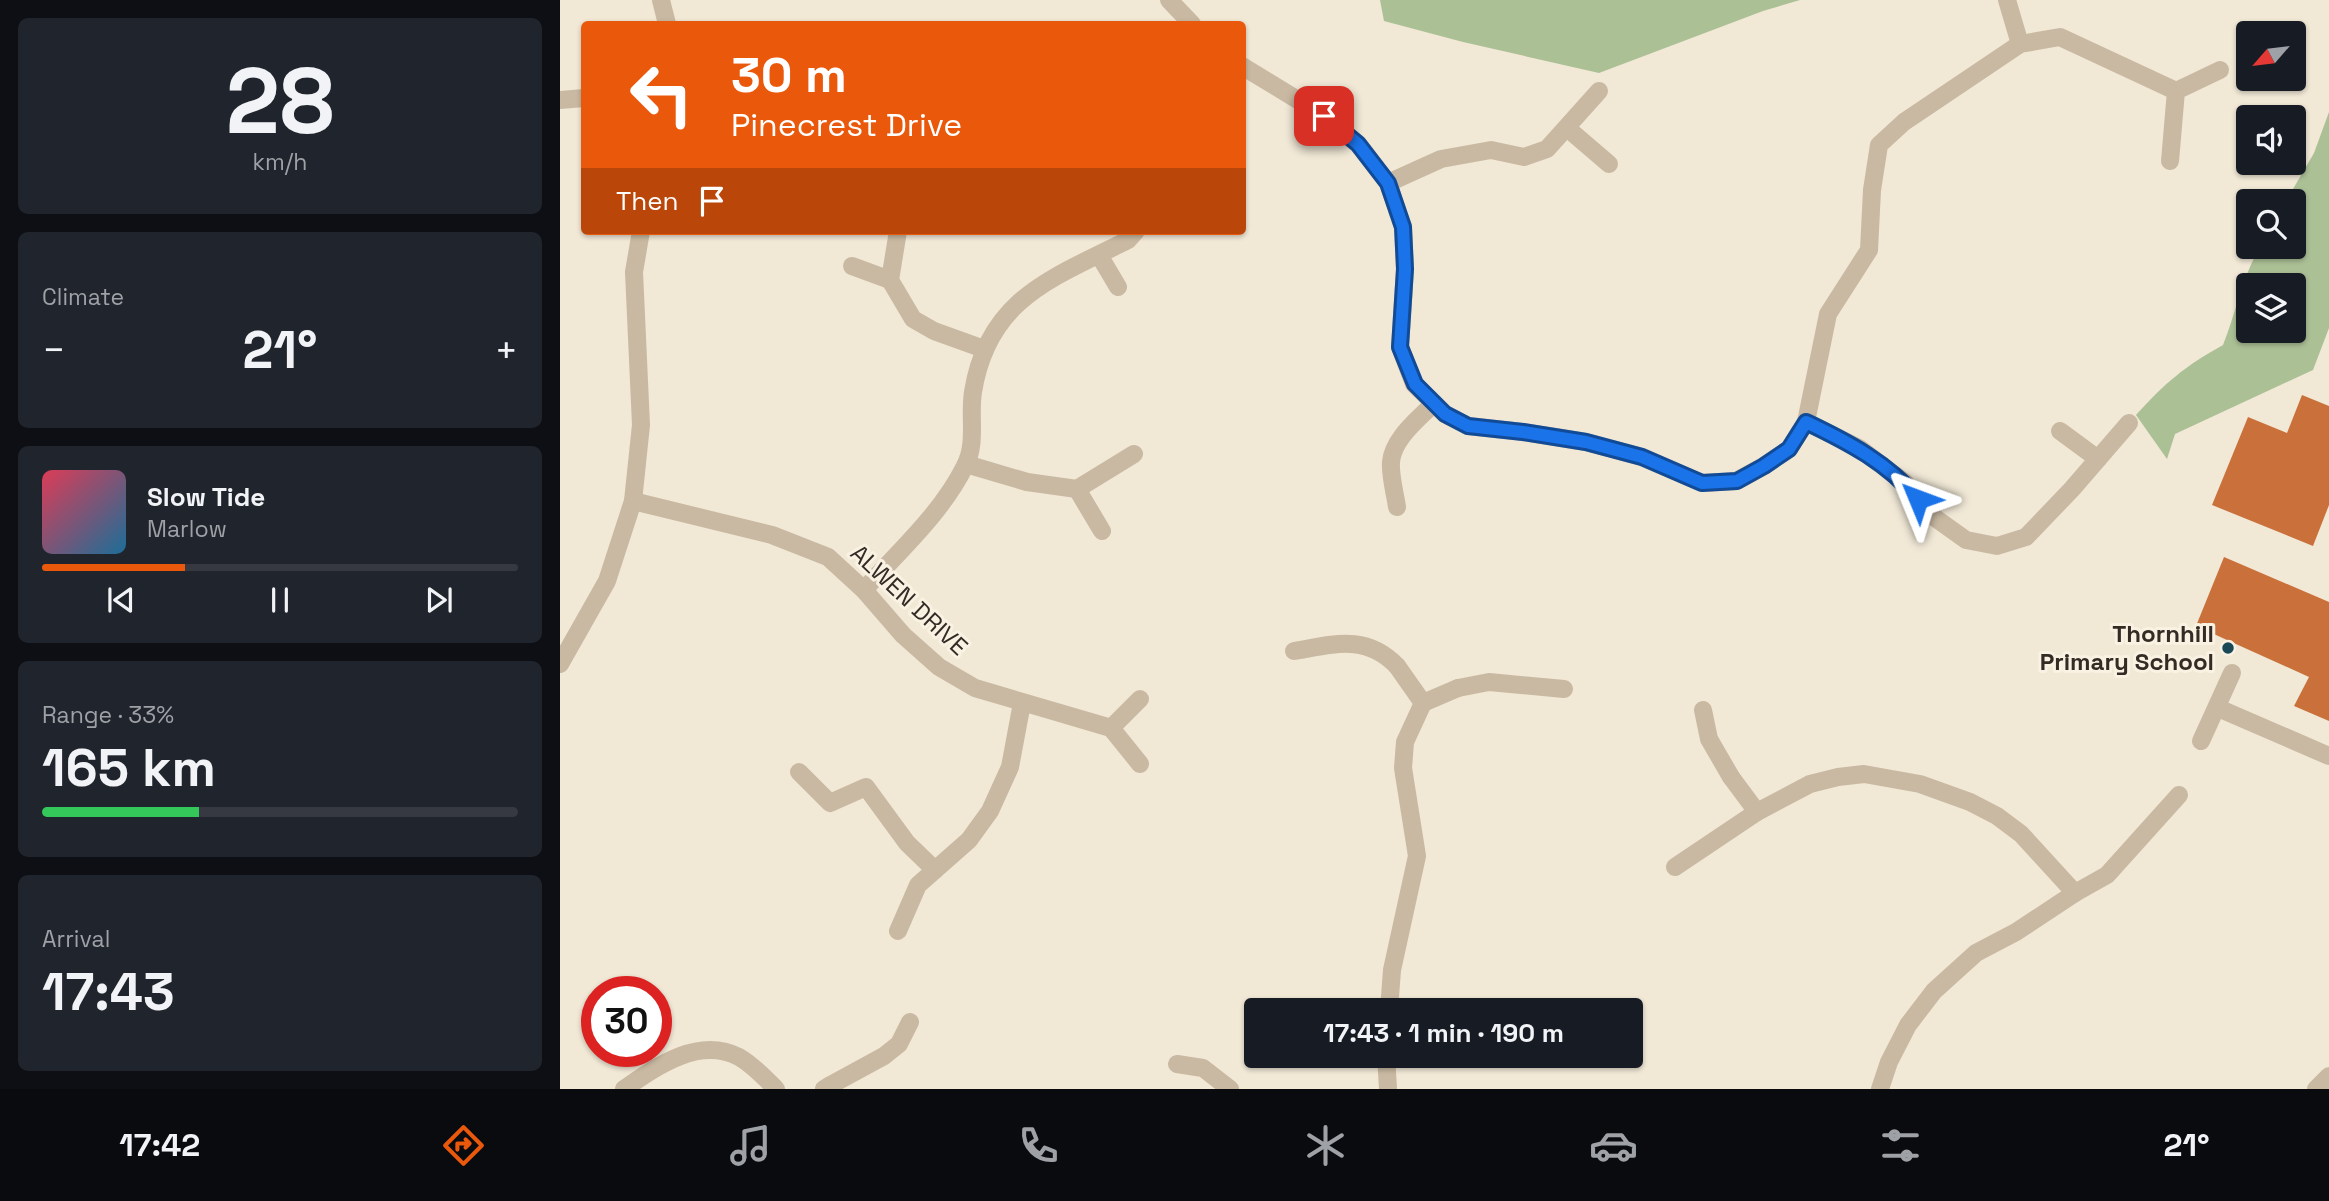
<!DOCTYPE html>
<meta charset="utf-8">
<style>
:root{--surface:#171b24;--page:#20242c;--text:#f1f3f6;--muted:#9ea1a6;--line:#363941;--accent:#ea580c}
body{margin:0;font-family:"Space Grotesk",sans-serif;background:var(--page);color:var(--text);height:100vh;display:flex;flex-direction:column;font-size:26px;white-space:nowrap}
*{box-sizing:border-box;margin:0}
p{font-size:23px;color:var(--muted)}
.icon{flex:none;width:38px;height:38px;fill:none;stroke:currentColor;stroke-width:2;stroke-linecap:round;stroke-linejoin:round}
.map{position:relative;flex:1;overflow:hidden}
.sheet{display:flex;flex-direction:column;gap:18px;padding:18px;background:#0d0f14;width:560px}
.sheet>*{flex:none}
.top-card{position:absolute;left:21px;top:21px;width:665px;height:214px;border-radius:7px;box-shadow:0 2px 5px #0004;background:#ea580c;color:#fff;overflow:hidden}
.needle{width:46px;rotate:242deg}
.buttons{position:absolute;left:1676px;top:21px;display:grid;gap:14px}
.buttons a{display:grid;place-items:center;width:70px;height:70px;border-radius:7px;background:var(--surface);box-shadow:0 2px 5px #0004;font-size:35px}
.speed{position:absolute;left:21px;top:976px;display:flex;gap:14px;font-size:35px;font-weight:700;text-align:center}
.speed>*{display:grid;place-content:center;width:91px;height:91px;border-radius:50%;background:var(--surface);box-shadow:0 2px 5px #0004;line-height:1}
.speed .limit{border:10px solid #d22;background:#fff;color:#111}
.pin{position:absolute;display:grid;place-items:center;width:60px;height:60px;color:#fff;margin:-30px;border-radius:14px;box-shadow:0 4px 10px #0006}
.me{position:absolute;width:77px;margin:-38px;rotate:314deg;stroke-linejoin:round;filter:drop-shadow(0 0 5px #0008)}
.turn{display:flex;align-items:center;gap:24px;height:147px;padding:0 35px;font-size:32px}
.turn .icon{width:91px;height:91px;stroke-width:2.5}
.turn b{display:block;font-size:49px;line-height:60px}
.then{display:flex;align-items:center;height:66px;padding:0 35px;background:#0003;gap:14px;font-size:26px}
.big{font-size:52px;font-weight:700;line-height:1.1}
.sheet .tile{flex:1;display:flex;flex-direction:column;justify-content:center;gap:10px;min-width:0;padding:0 24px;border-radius:10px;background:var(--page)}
.sheet .dial{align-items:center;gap:0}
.dial b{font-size:91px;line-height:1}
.song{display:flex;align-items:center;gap:21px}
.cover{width:84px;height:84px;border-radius:10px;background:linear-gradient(135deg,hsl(350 70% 55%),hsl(200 70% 35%))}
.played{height:7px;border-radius:4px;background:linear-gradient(90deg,var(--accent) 30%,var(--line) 30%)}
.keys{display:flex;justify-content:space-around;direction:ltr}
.heat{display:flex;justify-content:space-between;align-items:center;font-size:38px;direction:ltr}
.charge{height:10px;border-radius:5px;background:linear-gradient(90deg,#34c759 33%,var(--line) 0)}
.trip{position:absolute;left:684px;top:998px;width:399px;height:70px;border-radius:7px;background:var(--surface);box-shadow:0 2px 5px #0004;font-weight:700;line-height:70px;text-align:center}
.dock{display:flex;height:112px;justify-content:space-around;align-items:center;background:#090b0e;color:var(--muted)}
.dock .icon{width:49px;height:49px}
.dock .active{color:var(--accent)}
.dock b{font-size:32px;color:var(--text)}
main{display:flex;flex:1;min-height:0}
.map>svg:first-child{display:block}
.green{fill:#acc096;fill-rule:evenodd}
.building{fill:#ca713b}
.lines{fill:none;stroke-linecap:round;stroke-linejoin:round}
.service{stroke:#c9b9a2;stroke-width:18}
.minor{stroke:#c9b9a2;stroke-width:18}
.tertiary{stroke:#c9b9a2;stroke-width:18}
.route-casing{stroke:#114b97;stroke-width:18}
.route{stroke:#1a73e8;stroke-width:12}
.poi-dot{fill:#194956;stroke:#f9f2e2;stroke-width:2.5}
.labels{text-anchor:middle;stroke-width:6;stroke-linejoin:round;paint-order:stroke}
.street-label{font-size:24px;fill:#342b25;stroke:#f9f2e2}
.poi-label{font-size:24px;font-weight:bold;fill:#342b25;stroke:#f9f2e2;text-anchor:end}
</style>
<main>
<section class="sheet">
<div class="tile dial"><b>28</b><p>km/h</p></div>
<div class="tile"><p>Climate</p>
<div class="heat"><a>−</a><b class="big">21°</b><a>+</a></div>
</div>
<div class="tile">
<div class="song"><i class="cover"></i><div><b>Slow Tide</b><p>Marlow</p></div></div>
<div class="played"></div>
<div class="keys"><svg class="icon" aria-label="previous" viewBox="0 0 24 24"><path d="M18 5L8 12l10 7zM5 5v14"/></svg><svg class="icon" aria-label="pause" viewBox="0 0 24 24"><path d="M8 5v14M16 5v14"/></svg><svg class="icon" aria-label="next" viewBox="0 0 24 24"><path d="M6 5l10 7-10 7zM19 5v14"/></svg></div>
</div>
<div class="tile"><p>Range · 33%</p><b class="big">165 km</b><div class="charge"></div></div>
<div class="tile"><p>Arrival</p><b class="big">17:43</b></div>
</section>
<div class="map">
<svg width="1769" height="1089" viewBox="0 0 1769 1089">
<rect width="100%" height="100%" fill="#f1e8d6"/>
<g class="green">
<path d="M820 0H1240L1203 11 1039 73 903 42 824 21Z"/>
<path d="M1769 112V328L1753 370 1615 434 1607 459 1576 415C1605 383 1625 366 1663 345 1676 313 1682 277 1700 247H1734V201H1726L1754 153ZM1689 285H1734V331H1689Z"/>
</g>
<g class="building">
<path d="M1742 395 1769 406V505L1753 546 1652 505 1688 417 1727 433Z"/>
<path d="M1664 557 1769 602V721L1734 706 1749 677 1636 626Z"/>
</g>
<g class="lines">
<g class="service">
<path d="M837 507C835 493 830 476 831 462 833 438 859 419 874 403"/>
<path d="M734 651C775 644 806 634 837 666"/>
<path d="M898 688 929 682 1004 689"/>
<path d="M1658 708 1769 756"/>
<path d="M1143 710 1149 739 1171 777"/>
<path d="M1641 741 1672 673"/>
<path d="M269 1086 324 1056 339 1044 350 1022"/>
</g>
<g class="minor">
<path d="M101 0 107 24"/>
<path d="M609 0 632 24"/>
<path d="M1447 0 1460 44"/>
<path d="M682 66 764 116 798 144 828 183 843 227 845 269 840 347 854 384 885 414 908 426 963 432 1026 442 1082 457 1142 483 1176 481 1204 466 1229 449 1246 422 1268 314 1309 250 1312 190 1319 145 1344 122 1460 44 1500 37 1616 91"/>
<path d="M0 100 24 98"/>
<path d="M1007 128 1049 164"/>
<path d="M1610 161 1616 91 1660 70"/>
<path d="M828 183 881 159 931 150 964 157 987 149 1039 91"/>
<path d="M338 231 330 280 353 319 374 331 424 349"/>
<path d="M539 255 558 287"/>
<path d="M292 266 330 280"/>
<path d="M1246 422 1299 448 1345 483 1371 515 1406 540 1437 546 1466 537 1512 489 1569 423"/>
<path d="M1500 431 1538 459"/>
<path d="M406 464 467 482 517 489 574 454"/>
<path d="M517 489 542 531"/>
<path d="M73 501 212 535 268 557 304 590 343 635 379 667 415 688 551 728 580 764"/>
<path d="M304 590C339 551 381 514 405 466 417 443 409 416 413 392 428 298 493 278 568 240L576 231"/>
<path d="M0 664 47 581 73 501 81 425 74 272 81 231"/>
<path d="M863 703 898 688"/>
<path d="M551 728 580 699"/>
<path d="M239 772 270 803 306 787 347 843 375 870"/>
<path d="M1171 777 1197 812"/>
<path d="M1115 867 1197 812 1250 784 1278 777 1304 774 1360 784 1410 802 1437 816 1461 834 1515 893"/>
<path d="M338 931 358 885 409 840 430 811 450 767 462 703"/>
<path d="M829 1010 832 970 857 856 843 768 845 742 863 703 837 666"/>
<path d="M826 1055 828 1089"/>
<path d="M617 1064 643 1068 670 1089"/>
<path d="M64 1089C96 1067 138 1036 179 1057 193 1065 205 1078 216 1089"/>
<path d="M264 1089 269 1086"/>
<path d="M1320 1089 1329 1062 1348 1025 1374 991 1416 953 1456 932 1515 893 1547 875 1619 795"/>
</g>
<path class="tertiary" d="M1756 1089 1769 1076"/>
</g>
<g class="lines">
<defs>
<path id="route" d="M764 116 798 144 828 183 843 227 845 269 840 347 855 384 885 414 908 426 963 432 1026 442 1082 457 1142 483 1177 481 1204 466 1229 449 1246 422C1288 442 1328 463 1358 499"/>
</defs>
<use href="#route" class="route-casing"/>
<use href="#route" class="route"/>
</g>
<circle class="poi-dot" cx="1668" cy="648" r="7"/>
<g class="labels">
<g class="street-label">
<text transform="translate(349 600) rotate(43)" y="8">ALWEN DRIVE</text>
</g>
<g class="poi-label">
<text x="1654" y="642">Thornhill<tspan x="1654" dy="28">Primary School</tspan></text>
</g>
</g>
</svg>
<div class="buttons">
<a><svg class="needle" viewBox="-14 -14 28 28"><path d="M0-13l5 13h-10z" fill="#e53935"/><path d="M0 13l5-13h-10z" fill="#9ea1a6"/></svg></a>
<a><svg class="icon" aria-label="sound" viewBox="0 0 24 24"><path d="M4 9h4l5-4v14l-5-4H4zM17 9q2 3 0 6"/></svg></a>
<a><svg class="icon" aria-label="search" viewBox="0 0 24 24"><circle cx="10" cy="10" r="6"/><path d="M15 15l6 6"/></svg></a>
<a><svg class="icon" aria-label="layers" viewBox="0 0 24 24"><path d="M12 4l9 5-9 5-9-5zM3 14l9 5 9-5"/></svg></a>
</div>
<div class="speed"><div class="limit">30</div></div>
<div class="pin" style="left:764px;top:116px;background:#d93025"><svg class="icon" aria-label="arrive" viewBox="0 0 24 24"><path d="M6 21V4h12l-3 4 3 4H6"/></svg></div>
<svg class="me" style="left:1358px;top:499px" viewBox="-20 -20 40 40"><path d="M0-17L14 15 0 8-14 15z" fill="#1a73e8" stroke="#fff" stroke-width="4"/></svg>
<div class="trip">17:43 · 1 min · 190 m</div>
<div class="top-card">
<div class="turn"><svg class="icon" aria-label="left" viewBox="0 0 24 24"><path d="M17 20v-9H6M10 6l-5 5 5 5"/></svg><div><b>30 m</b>Pinecrest Drive</div></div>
<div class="then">Then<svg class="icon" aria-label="arrive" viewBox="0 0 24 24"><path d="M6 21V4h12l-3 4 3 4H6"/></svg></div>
</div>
</div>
</main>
<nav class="dock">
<b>17:42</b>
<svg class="icon active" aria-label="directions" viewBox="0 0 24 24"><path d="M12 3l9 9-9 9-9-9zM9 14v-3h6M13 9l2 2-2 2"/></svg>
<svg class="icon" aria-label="music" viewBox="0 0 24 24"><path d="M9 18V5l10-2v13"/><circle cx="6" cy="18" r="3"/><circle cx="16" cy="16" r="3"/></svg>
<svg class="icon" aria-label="phone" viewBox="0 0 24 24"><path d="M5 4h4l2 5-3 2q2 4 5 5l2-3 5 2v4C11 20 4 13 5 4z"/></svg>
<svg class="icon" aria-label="climate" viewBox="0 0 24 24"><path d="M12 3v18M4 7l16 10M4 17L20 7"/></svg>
<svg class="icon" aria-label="car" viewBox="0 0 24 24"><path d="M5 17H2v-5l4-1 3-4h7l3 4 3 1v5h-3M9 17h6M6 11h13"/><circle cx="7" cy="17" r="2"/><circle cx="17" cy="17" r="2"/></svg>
<svg class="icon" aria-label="filters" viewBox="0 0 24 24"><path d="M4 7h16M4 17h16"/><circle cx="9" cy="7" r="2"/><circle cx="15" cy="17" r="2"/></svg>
<b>21°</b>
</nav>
